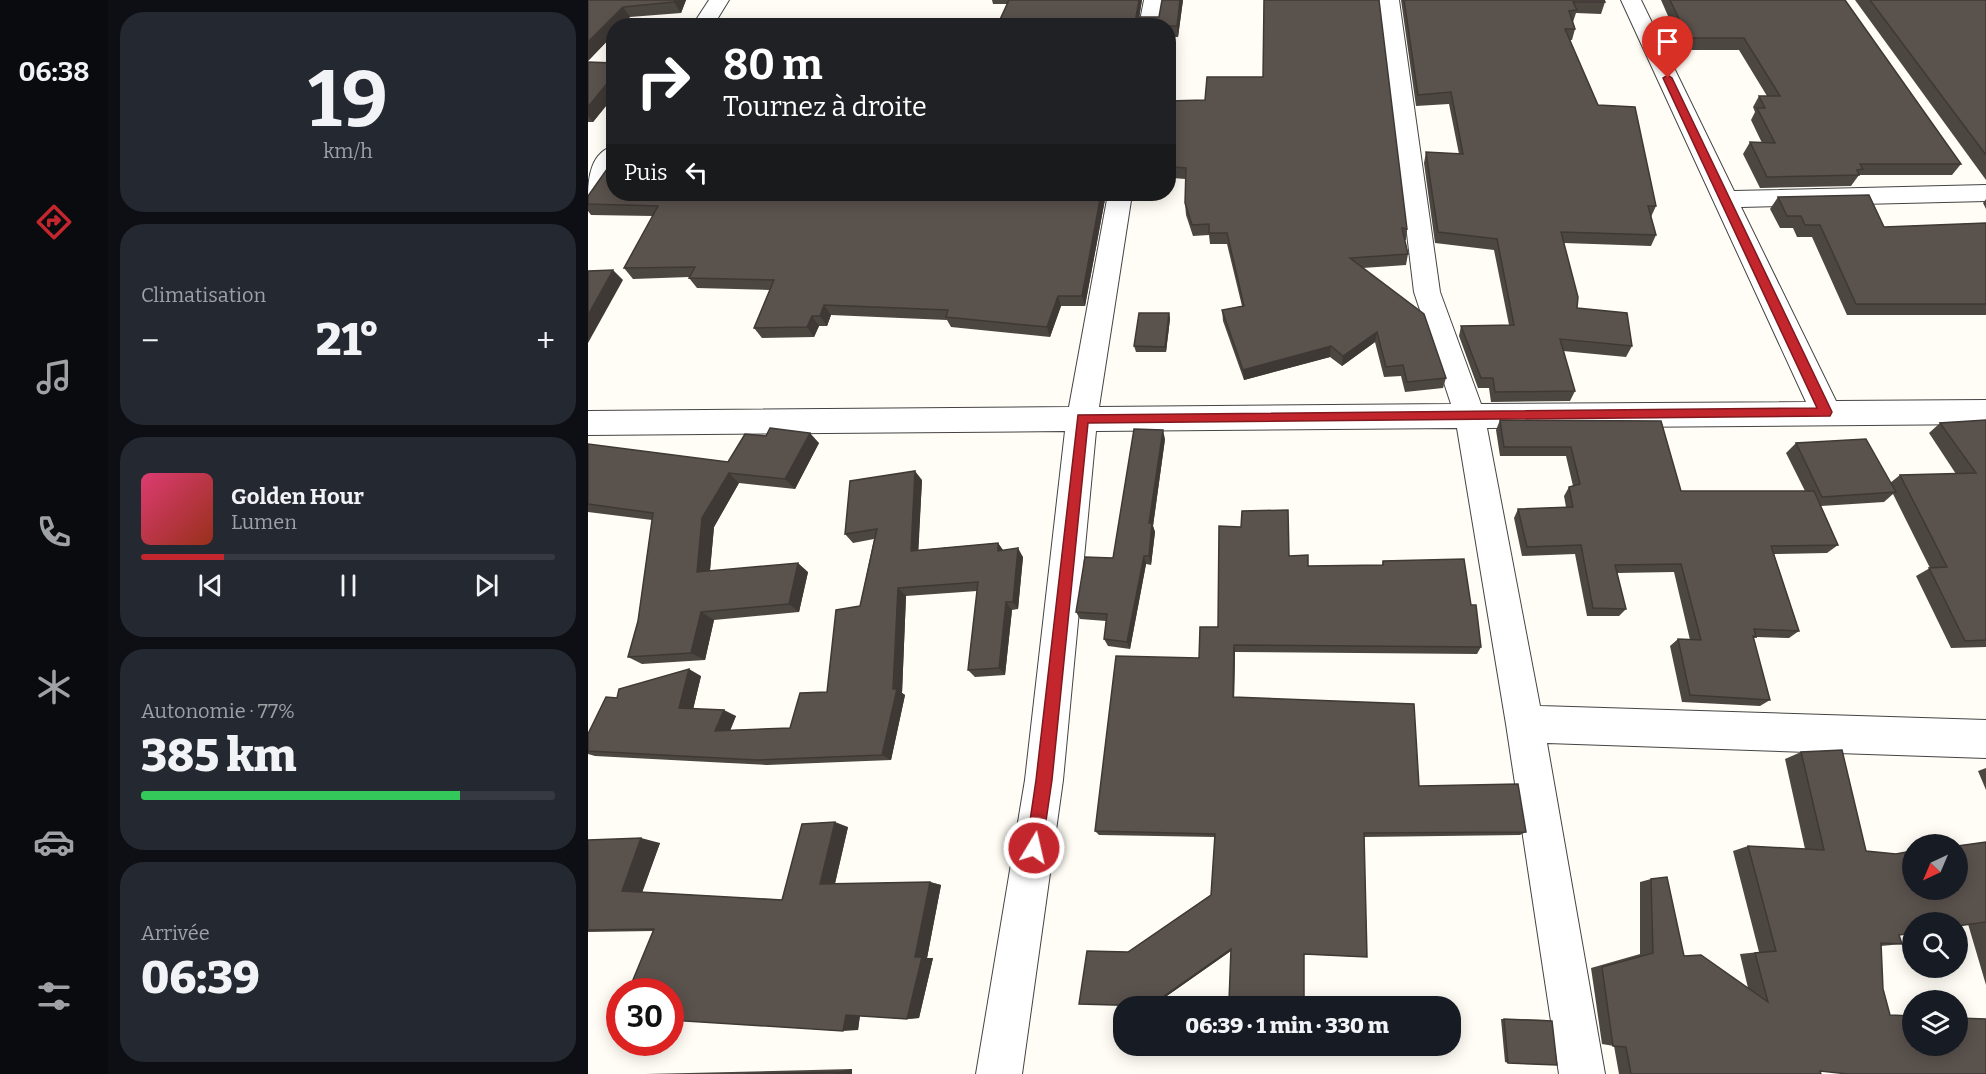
<!DOCTYPE html>
<html lang="fr">
<meta charset="utf-8">
<style>
:root{--surface:#171b24;--page:#242831;--text:#f1f3f6;--muted:#9ea1a6;--line:#363941;--accent:#c4262e}
body{margin:0;font-family:Bitter,serif;background:var(--page);color:var(--text);height:100vh;display:flex;flex-direction:column;font-size:22px;white-space:nowrap}
*{box-sizing:border-box;margin:0}
p{font-size:20px;color:var(--muted)}
.icon{flex:none;width:33px;height:33px;fill:none;stroke:currentColor;stroke-width:2;stroke-linecap:round;stroke-linejoin:round}
.map{position:relative;flex:1;overflow:hidden}
.sheet{display:flex;flex-direction:column;gap:12px;padding:12px;background:#0d0f14;width:480px}
.sheet>*{flex:none}
.hud{position:absolute;left:18px;top:18px;width:570px;height:183px;border-radius:24px;box-shadow:0 3px 15px #0003;background:#202124;color:#fff;overflow:hidden}
.needle{width:39px;rotate:224deg}
.controls{position:absolute;left:1314px;top:834px;display:grid;gap:12px}
.controls a{display:grid;place-items:center;width:66px;height:66px;border-radius:50%;background:var(--surface);box-shadow:0 3px 15px #0003;font-size:30px}
.speed{position:absolute;left:18px;top:978px;display:flex;gap:12px;font-size:30px;font-weight:700;text-align:center}
.speed>*{display:grid;place-content:center;width:78px;height:78px;border-radius:50%;background:var(--surface);box-shadow:0 3px 15px #0003;line-height:1}
.speed .limit{border:9px solid #d22;background:#fff;color:#111}
.pin{position:absolute;display:grid;place-items:center;width:51px;height:51px;color:#fff;margin:-62px -26px;border-radius:50% 50% 50% 0;rotate:-45deg;box-shadow:0 0 6px #0007}
.pin .icon{rotate:45deg}
.me{position:absolute;width:66px;margin:-33px;rotate:9deg;stroke-linejoin:round;filter:drop-shadow(0 0 4px #0008)}
.turn{display:flex;align-items:center;gap:21px;height:126px;padding:0 18px;font-size:27px}
.turn .icon{width:78px;height:78px;stroke-width:2.5}
.turn b{display:block;font-size:42px;line-height:51px}
.then{display:flex;align-items:center;height:57px;padding:0 18px;background:#0003;gap:12px;font-size:22px}
.big{font-size:45px;font-weight:800;line-height:1.1}
.sheet .widget{flex:1;display:flex;flex-direction:column;justify-content:center;gap:9px;min-width:0;padding:0 21px;border-radius:24px;background:var(--page)}
.sheet .dial{align-items:center;gap:0}
.dial b{font-size:78px;line-height:1}
.song{display:flex;align-items:center;gap:18px}
.cover{width:72px;height:72px;border-radius:9px;background:linear-gradient(135deg,hsl(340 70% 55%),hsl(10 70% 35%))}
.played{height:6px;border-radius:3px;background:linear-gradient(90deg,var(--accent) 20%,var(--line) 20%)}
.keys{display:flex;justify-content:space-around;direction:ltr}
.heat{display:flex;justify-content:space-between;align-items:center;font-size:33px;direction:ltr}
.charge{height:9px;border-radius:4px;background:linear-gradient(90deg,#34c759 77%,var(--line) 0)}
.trip{position:absolute;left:525px;top:996px;width:348px;height:60px;border-radius:24px;background:var(--surface);box-shadow:0 3px 15px #0003;font-weight:800;line-height:60px;text-align:center}
main{display:flex;flex:1;min-height:0}
.dock{display:flex;flex-direction:column;width:108px;justify-content:space-around;align-items:center;background:#090b0e;color:var(--muted)}
.dock .icon{width:42px;height:42px}
.dock .active{color:var(--accent)}
.dock b{font-size:27px;color:var(--text)}
.map>svg:first-child{display:block}
.lines{fill:none;stroke-linecap:round;stroke-linejoin:round}
.minor-casing{stroke:#444;stroke-width:2}
.minor{fill:#fff;fill-rule:evenodd}
.wall{fill:#4d4742}
.shaded-wall{fill:#3f3936}
.building{fill:#5a524d;stroke:#3f3936;stroke-width:1.5}
.route{fill:#c4262e;stroke:#7f191e;stroke-width:1.5}
</style>
<main>
<nav class="dock">
<b>06:38</b>
<svg class="icon active" aria-label="directions" viewBox="0 0 24 24"><path d="M12 3l9 9-9 9-9-9zM9 14v-3h6M13 9l2 2-2 2"/></svg>
<svg class="icon" aria-label="music" viewBox="0 0 24 24"><path d="M9 18V5l10-2v13"/><circle cx="6" cy="18" r="3"/><circle cx="16" cy="16" r="3"/></svg>
<svg class="icon" aria-label="phone" viewBox="0 0 24 24"><path d="M5 4h4l2 5-3 2q2 4 5 5l2-3 5 2v4C11 20 4 13 5 4z"/></svg>
<svg class="icon" aria-label="climate" viewBox="0 0 24 24"><path d="M12 3v18M4 7l16 10M4 17L20 7"/></svg>
<svg class="icon" aria-label="car" viewBox="0 0 24 24"><path d="M5 17H2v-5l4-1 3-4h7l3 4 3 1v5h-3M9 17h6M6 11h13"/><circle cx="7" cy="17" r="2"/><circle cx="17" cy="17" r="2"/></svg>
<svg class="icon" aria-label="filters" viewBox="0 0 24 24"><path d="M4 7h16M4 17h16"/><circle cx="9" cy="7" r="2"/><circle cx="15" cy="17" r="2"/></svg>
</nav>
<section class="sheet">
<div class="widget dial"><b>19</b><p>km/h</p></div>
<div class="widget"><p>Climatisation</p>
<div class="heat"><a>−</a><b class="big">21°</b><a>+</a></div>
</div>
<div class="widget">
<div class="song"><i class="cover"></i><div><b>Golden Hour</b><p>Lumen</p></div></div>
<div class="played"></div>
<div class="keys"><svg class="icon" aria-label="previous" viewBox="0 0 24 24"><path d="M18 5L8 12l10 7zM5 5v14"/></svg><svg class="icon" aria-label="pause" viewBox="0 0 24 24"><path d="M8 5v14M16 5v14"/></svg><svg class="icon" aria-label="next" viewBox="0 0 24 24"><path d="M6 5l10 7-10 7zM19 5v14"/></svg></div>
</div>
<div class="widget"><p>Autonomie · 77%</p><b class="big">385 km</b><div class="charge"></div></div>
<div class="widget"><p>Arrivée</p><b class="big">06:39</b></div>
</section>
<div class="map">
<svg width="1398" height="1074" viewBox="0 0 1398 1074">
<rect width="100%" height="100%" fill="#fffdf5"/>
<g class="lines">
<defs>
<g id="minor">
<path d="M121 0H141L125 26H104Z"/>
<path d="M556 0H576L571 26H551Z"/>
<path d="M791 0H811L852 292 893 404 1218 402 1033 0H1053L1146 191 1398 185V201L1153 207 1248 401 1398 400V424L899 428 952 706 1398 720V758L959 743 1017 1074H971L918 724 869 428 508 431 475 780 434 1074H388L437 780 477 431 0 435V411L481 407 520 194H544L511 407 863 404 826 292Z"/>
<path d="M26 146C26 166 23 191 0 197 0 177 3 152 26 146Z"/>
</g>
</defs>
<use href="#minor" class="minor-casing"/>
<use href="#minor" class="minor"/>
</g>
<g class="wall">
<path d="M0 0H98L93 13 42 17 26 26V34L0 61Z"/>
<path d="M404 0H554L551 17H571L574 0H595L590 37H580V26L419 4H405Z"/>
<path d="M813 0H1016L1017 2 1013 14 988 13 985 22 987 29 984 40H982L1010 105 1068 206 1063 217 1068 235 1063 246 976 243 989 308 1044 346 1038 357 975 351 987 391 982 401 903 402 901 388H890L871 336 873 326 921 325 906 250 847 243 836 163 838 152 871 154 861 104 828 106Z"/>
<path d="M1073 0H1257L1373 164 1364 175H1271L1263 186 1172 188 1155 154 1162 142 1174 143 1163 120 1167 112 1165 107 1171 96H1179L1151 50H1095Z"/>
<path d="M1267 0H1398V180Z"/>
<path d="M0 62 26 63V96L5 122H0Z"/>
<path d="M675 77 819 229 818 240H816L820 254 818 265 775 268 858 378 855 388 817 392 813 376 796 377 787 342 754 366 742 357 656 380 635 321 634 310 654 306 639 244H622L621 235 605 236 598 215 597 203V179L585 178 580 164V101L617 100Z"/>
<path d="M518 194 497 306H473L462 337 363 327 359 320 243 315 239 326H231L226 337 174 338 166 328 182 290 109 288 101 278V277L45 279 36 268 65 216 3 215 0 211V196Z"/>
<path d="M1190 197 1296 227 1398 223V315H1259L1224 237H1209L1205 228H1192L1182 209Z"/>
<path d="M1398 199V209L1395 203Z"/>
<path d="M581 313 582 319 578 352H548L546 346Z"/>
<path d="M912 420 1073 421 1093 491H1217L1198 453 1208 443 1302 483 1312 475 1368 474 1341 433 1352 423 1398 420V647L1363 648 1328 576 1342 568 1305 494 1296 502 1233 506 1250 545 1239 553 1186 554 1211 631 1201 638 1168 637 1165 639 1182 700 1172 706 1094 702 1082 646 1090 639 1102 640 1086 572 1029 573 1038 609 1031 616H999L987 554 934 556 926 518 930 509 978 507 976 496 981 487 985 486 978 456H912L908 430Z"/>
<path d="M577 439 565 526 567 532 563 565 558 564 542 649 520 646 516 639 518 621 492 619 488 612 525 558Z"/>
<path d="M231 443 207 489 151 483 126 527 122 571 220 572 211 612 126 620 117 660 54 664 40 657 50 621 64 520 0 512V444L140 462Z"/>
<path d="M334 480 330 550 410 543 415 550 435 557 430 609 424 610 417 675 387 677 380 670 389 591 318 596 314 693 317 695 303 760 179 765 7 756 0 754V734L29 698 113 676 105 709 148 716 142 730 202 728 239 692 272 606 286 539 265 543 257 534Z"/>
<path d="M795 561 883 605 893 647 889 654 647 652 646 697 831 786 938 832 932 835 776 837 779 957H777L643 951 566 1005 562 1006 540 952 623 895 627 837 511 835 507 831 630 627 720 566 794 565Z"/>
<path d="M1213 752 1278 851 1308 854 1398 842V985L1380 924 1311 935 1314 944 1293 946 1232 1071 1233 1074H1031L1026 1046 1014 1044 1003 968 1052 954V882L1063 879 1096 956 1160 988 1152 954 1171 952 1145 851 1160 846 1217 849 1197 759Z"/>
<path d="M1398 768V790L1390 771Z"/>
<path d="M260 827 247 884 342 882 353 885 339 958H345L331 1018 319 1019 272 1016 270 1030 65 931 0 932V840L72 843 54 892 194 900Z"/>
<path d="M913 1019 960 1020 920 1063 917 1062Z"/>
<path d="M264 1069V1074H56H57Z"/>
</g>
<g class="shaded-wall">
<path d="M87 0H98L93 13 86 2Z"/>
<path d="M551 0H554L550 26 548 17Z"/>
<path d="M592 0H595L590 37 589 26Z"/>
<path d="M35 7 42 17 34 26H26V34L0 61V42Z"/>
<path d="M26 75V96L5 122 0 116V107Z"/>
<path d="M513 194H518L497 306 494 296Z"/>
<path d="M25 270 35 280 0 343V315Z"/>
<path d="M470 296 473 306 462 337 459 327Z"/>
<path d="M236 305 243 315 239 326 232 316Z"/>
<path d="M581 313 582 319 578 352 577 347Z"/>
<path d="M224 316 231 326 226 337 219 327Z"/>
<path d="M789 332 787 342 754 366 755 356Z"/>
<path d="M743 346 742 357 656 380 655 370Z"/>
<path d="M575 430 577 439 565 526 567 532 563 565 561 556V523Z"/>
<path d="M222 433 231 443 207 489 197 479Z"/>
<path d="M327 471 334 480 330 559 323 551Z"/>
<path d="M141 473 151 483 126 527 121 580 109 572 114 518Z"/>
<path d="M410 543 416 552 410 551Z"/>
<path d="M430 548 435 557 430 609 425 602Z"/>
<path d="M556 556 558 564 542 649 539 642Z"/>
<path d="M210 563 220 572 211 612 201 604Z"/>
<path d="M310 588 318 596 314 693 317 695 303 760 294 755 305 689Z"/>
<path d="M418 602 424 610 417 675 411 668Z"/>
<path d="M113 612 126 620 117 660 103 653Z"/>
<path d="M646 645 647 652 646 704 645 697Z"/>
<path d="M101 669 113 676 104 714 91 708Z"/>
<path d="M136 710 148 716 140 736 127 731Z"/>
<path d="M247 822 260 827 246 887 232 884Z"/>
<path d="M53 838 72 843 54 893 34 891Z"/>
<path d="M342 882 353 885 339 958H345L331 1018 319 1019 327 957Z"/>
<path d="M643 949 644 950 566 1005 562 1006Z"/>
<path d="M272 1014 270 1030 255 1031 258 1015Z"/>
<path d="M264 1069V1074H248V1072Z"/>
</g>
<g class="building">
<path d="M0 0H87L86 2 35 7 0 42Z"/>
<path d="M421 0H551L548 17H571L574 0H592L589 26H409Z"/>
<path d="M676 0H791L819 229 814 228 820 254 762 258 836 314 858 378 819 382 815 365 798 367 789 332 755 356 743 346 655 370 634 310 656 306 639 233H621V224L604 225 597 203 598 168 584 167 580 158V101L617 100 619 77H675Z"/>
<path d="M816 0H1016L1017 2H985L989 10 981 11 987 29H977L1010 105 1047 107 1068 206H1060L1068 235 973 232 990 297 989 308 1039 313 1044 346 972 339 987 391 907 392 905 378H893L873 326 926 325 909 239 850 232 838 152 875 154 863 92 830 95Z"/>
<path d="M1082 0H1257L1373 164H1272L1275 169 1269 170 1271 175 1179 177 1162 142 1187 143 1169 108H1177L1171 96H1192L1156 38H1100Z"/>
<path d="M1282 0H1398V155Z"/>
<path d="M0 62 26 63V75L0 107Z"/>
<path d="M26 159V194H513L494 296H470L459 327 358 317 360 310 236 305 232 316H224L219 327 166 328 186 280 101 278 107 267 36 268 70 206 0 204V196Z"/>
<path d="M1281 195 1296 227 1398 223V304H1268L1232 225H1217L1213 216H1199L1190 197Z"/>
<path d="M25 270 0 315V271Z"/>
<path d="M551 313H581L577 347 546 346Z"/>
<path d="M912 420 1073 421 1093 491H1226L1250 545 1183 546 1211 631 1166 629 1168 637 1165 636 1182 700 1102 695 1090 639 1113 640 1093 564 1027 565 1038 609 1005 608 993 545 939 547 930 509 985 507 981 487 992 484 983 447H916Z"/>
<path d="M1398 420V640L1377 641 1341 568 1359 567 1312 475 1388 473 1352 423Z"/>
<path d="M182 428 222 433 197 479 141 473 114 518 109 572 210 563 201 604 113 612 103 653 40 657 50 621 65 513 0 504V444L140 462 157 434 178 436Z"/>
<path d="M546 429 575 430 561 523H564L561 556H556L539 642 516 639 519 614 488 612 497 557 525 558Z"/>
<path d="M1278 439 1308 492 1234 497 1208 443Z"/>
<path d="M327 471 323 551 410 543V551L430 548 425 602H418L411 668 380 670 390 582 310 588 305 689H309L294 755 168 760 0 751V734L18 697 29 698 31 689 101 669 91 708 136 710 127 731 202 728 212 693 239 692 248 610 272 606 289 529 257 534 262 481Z"/>
<path d="M700 510 701 556 720 555V566L795 565V561L876 559 883 605H888L893 647 646 645 645 697 826 704 831 786 930 784 938 832 776 833 779 957 716 954V1002L641 1001 643 949 562 1006 491 1004 499 951 540 952 623 895 627 834 507 831 528 656 611 658 612 627H630L631 526 653 527 654 511Z"/>
<path d="M1254 750 1278 851 1308 854 1324 851V890H1370V846L1398 842V922L1370 926V922H1324V933L1311 935 1314 944 1293 943 1295 989 1302 1015 1324 1016V1046H1370V1018L1398 1019V1074H1260L1232 1071 1233 1074H1043L1038 1047 1025 1046 1014 967 1065 953 1063 879 1079 877 1096 956 1113 955 1180 1002 1167 953 1188 951 1160 846 1236 850 1213 752Z"/>
<path d="M247 822 232 884 342 882 327 957H334L319 1019 258 1015 255 1031 82 1020V992H40L66 929 0 930V840L53 838 34 891 194 900 214 824Z"/>
<path d="M916 1019 964 1021 969 1065 920 1063Z"/>
<path d="M248 1072V1074H157Z"/>
</g>
<path class="route" d="M1080 75 1084 78 1244 412 1242 416 500 423 464 780 454 848 452 854 446 856 440 854 438 848 448 780 490 415 1229 408 1075 78Z"/>
</svg>
<div class="controls">
<a><svg class="needle" viewBox="-14 -14 28 28"><path d="M0-13l5 13h-10z" fill="#e53935"/><path d="M0 13l5-13h-10z" fill="#9ea1a6"/></svg></a>
<a><svg class="icon" aria-label="search" viewBox="0 0 24 24"><circle cx="10" cy="10" r="6"/><path d="M15 15l6 6"/></svg></a>
<a><svg class="icon" aria-label="layers" viewBox="0 0 24 24"><path d="M12 4l9 5-9 5-9-5zM3 14l9 5 9-5"/></svg></a>
</div>
<div class="speed"><div class="limit">30</div></div>
<div class="pin" style="left:1080px;top:78px;background:#d93025"><svg class="icon" aria-label="arrive" viewBox="0 0 24 24"><path d="M6 21V4h12l-3 4 3 4H6"/></svg></div>
<svg class="me" style="left:446px;top:848px" viewBox="-20 -20 40 40"><circle r="17" fill="#c4262e" stroke="#fff" stroke-width="3"/><path d="M0-11L8 9 0 5-8 9z" fill="#fff"/></svg>
<div class="trip">06:39 · 1 min · 330 m</div>
<div class="hud">
<div class="turn"><svg class="icon" aria-label="right" viewBox="0 0 24 24"><path d="M7 20v-9h11M14 6l5 5-5 5"/></svg><div><b>80 m</b>Tournez à droite</div></div>
<div class="then">Puis<svg class="icon" aria-label="left" viewBox="0 0 24 24"><path d="M17 20v-9H6M10 6l-5 5 5 5"/></svg></div>
</div>
</div>
</main>
